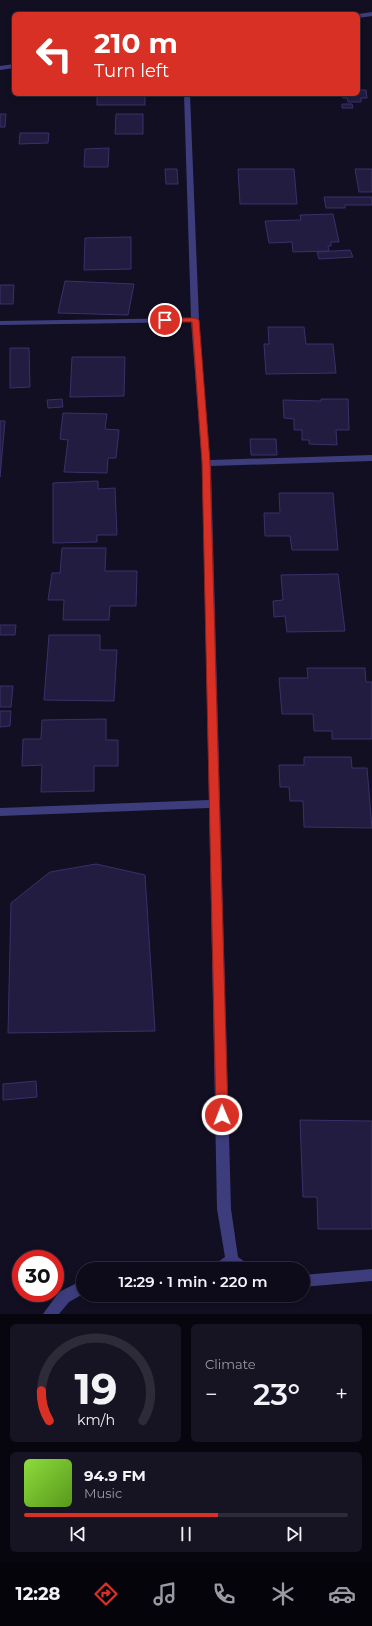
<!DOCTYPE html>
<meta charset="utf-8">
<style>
:root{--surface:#0d0b19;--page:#161422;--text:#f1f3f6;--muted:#9a9ba2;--line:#2d2b38;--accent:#d93025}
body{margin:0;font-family:Montserrat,sans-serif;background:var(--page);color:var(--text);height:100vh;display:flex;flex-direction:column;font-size:15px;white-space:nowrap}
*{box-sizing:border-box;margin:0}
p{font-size:13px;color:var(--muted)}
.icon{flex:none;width:22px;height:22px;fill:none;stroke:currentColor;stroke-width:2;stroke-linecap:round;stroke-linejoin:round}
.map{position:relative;height:1314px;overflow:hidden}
.details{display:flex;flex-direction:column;gap:10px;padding:10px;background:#07060e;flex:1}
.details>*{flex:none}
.banner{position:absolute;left:12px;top:12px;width:348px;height:84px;border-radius:6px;box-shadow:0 2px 6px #0003,0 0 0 1px var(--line);background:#d93025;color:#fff;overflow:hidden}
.speed{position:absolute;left:12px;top:1250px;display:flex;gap:8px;font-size:20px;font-weight:700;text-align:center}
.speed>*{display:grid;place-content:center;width:52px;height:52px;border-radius:50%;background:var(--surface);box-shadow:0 2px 6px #0003,0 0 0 1px var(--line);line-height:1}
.speed .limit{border:6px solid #d22;background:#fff;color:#111}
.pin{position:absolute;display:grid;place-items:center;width:34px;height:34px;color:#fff;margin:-17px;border:2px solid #fff;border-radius:50%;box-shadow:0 1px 4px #0007}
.me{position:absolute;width:44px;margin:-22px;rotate:359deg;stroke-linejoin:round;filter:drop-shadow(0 0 3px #0008)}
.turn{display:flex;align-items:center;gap:14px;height:84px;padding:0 16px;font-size:18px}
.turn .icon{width:52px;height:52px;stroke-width:2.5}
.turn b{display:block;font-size:28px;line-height:34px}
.big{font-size:30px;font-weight:600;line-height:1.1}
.details .tile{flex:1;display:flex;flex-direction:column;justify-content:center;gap:6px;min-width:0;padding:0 14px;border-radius:6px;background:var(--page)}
.details .dial{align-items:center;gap:0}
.dial svg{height:104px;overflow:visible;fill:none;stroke:var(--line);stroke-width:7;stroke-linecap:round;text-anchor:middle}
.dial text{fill:var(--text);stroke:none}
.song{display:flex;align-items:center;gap:12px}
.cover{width:48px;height:48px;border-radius:6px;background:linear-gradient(135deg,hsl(90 70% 55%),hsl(90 70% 35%))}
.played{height:4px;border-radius:2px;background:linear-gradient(90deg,var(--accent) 60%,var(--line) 60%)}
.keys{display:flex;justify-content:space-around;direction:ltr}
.heat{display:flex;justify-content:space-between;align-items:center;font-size:22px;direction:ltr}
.details .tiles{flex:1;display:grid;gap:10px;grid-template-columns:1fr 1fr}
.tile:last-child{grid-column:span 2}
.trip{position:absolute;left:76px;top:1262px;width:234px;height:40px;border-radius:20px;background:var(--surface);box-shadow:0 2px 6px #0003,0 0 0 1px var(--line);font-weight:600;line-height:40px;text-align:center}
.tabs{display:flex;height:64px;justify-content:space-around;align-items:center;background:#05040a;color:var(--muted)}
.tabs .icon{width:28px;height:28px}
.tabs .active{color:var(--accent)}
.tabs b{font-size:18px;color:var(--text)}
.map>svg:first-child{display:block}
.building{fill:#221c41;stroke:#3a306b}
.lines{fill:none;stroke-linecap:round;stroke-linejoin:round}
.street{fill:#3d3d7d;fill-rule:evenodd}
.route{fill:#d93025;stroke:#8d1f18}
</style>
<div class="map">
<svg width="372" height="1314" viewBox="0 0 372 1314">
<rect width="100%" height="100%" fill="#110f21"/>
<g class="building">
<path d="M358 90H366L367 98H361V102H348L347 98H343V94H358Z"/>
<rect x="97" y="94" width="48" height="11"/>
<rect x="273" y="94" width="38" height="1"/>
<path d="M342 104H352L353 108H342Z"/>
<path d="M0 114H6L5 127H0Z"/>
<path d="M116 114H143V134H115Z"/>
<path d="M20 133H49L48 143 19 144Z"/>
<path d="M109 148 108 167H84L85 149Z"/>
<path d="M165 169H177L178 184H166Z"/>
<path d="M238 169H294L297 204H240Z"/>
<path d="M355 169H372V192H359Z"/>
<path d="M324 197H372V205H345V208H326Z"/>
<path d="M333 214 339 242H331V246H328L329 251 293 252 292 242 269 243 265 221 301 220 300 215Z"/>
<path d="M131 237V269L84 270 85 238Z"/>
<path d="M350 250 353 257 319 259 317 252Z"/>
<path d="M65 281 134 284 128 315 58 313Z"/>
<path d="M0 285H14L13 304H0Z"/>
<path d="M268 327H304L306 344H333L336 373 266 374 264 344H269Z"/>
<path d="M10 348H29L30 387 10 388Z"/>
<path d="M72 357H125L124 396 70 397Z"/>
<path d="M62 399 63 407 48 408 47 400Z"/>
<path d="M321 399H348L349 430H336L337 445 309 444V440H302V430H294V419L284 418 283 400 321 401Z"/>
<path d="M63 413 107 414 105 429 119 430 116 458H108L107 473 64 472 68 440 60 439Z"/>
<path d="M0 421H5L0 477Z"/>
<path d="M250 439H276L277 455H251Z"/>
<path d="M98 481V489L115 488 117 535H97V542L53 543V483Z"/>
<path d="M279 493H333L338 550H292L290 536H265L264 513H280Z"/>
<path d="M62 548H106L105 571H137L136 606H110L109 620H63L64 600H48L52 573H60Z"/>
<path d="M338 574 345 631 287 632 285 616 274 617 273 601 283 600 281 575Z"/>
<path d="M0 625H16L15 635H0Z"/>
<path d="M49 635H100V650H117L114 701 44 700Z"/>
<path d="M307 668H365L366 682H372V739H332V731H314L313 714H282L279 678H308Z"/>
<path d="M0 686H13L11 707H0Z"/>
<path d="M0 711H11L10 726 0 727Z"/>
<path d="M106 719V740H118V766H94V791L41 792 42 765 22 766 23 739H41L42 720Z"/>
<path d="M304 757H351L352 768H367L372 828 304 827 303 801H290L289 787H280L279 765H304Z"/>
<path d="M96 864 145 875 155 1031 8 1033 11 903 50 872Z"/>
<path d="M36 1081 37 1097 3 1100V1084Z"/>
<path d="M300 1120 372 1121V1229H318L317 1197H303Z"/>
</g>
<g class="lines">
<g class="street">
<path d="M372 12V16L358 18V14Z"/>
<path d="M14 64V68L0 70V66Z"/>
<path d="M184 94H190L199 320 210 460 372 455V461L211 466 231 1209 238 1257 248 1264 250 1269H213L215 1264 225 1257 217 1209 209 808 0 816V808L209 800 202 463 191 322 0 325V321L191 318Z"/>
<path d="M372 1269V1281L303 1287V1275Z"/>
<path d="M83 1280V1294L69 1302 59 1314H43L59 1292Z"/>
</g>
</g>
<path class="route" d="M165 318H195L199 320 210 462 228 1115 226 1119 222 1121 218 1119 216 1115 202 462 192 322H163V319Z"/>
</svg>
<div class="speed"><div class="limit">30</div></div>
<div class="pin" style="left:165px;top:320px;background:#d93025"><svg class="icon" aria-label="arrive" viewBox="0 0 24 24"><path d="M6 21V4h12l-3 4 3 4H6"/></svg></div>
<svg class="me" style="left:222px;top:1115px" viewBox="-20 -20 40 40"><circle r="17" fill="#d93025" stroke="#fff" stroke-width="3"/><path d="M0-11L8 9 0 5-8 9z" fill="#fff"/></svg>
<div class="trip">12:29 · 1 min · 220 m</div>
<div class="banner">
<div class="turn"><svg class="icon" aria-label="left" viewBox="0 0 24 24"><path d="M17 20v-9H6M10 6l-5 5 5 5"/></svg><div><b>210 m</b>Turn left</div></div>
</div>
</div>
<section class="details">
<div class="tiles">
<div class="tile dial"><svg viewBox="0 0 100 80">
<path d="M14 69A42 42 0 1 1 86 69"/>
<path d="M14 69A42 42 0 0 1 8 46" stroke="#d93025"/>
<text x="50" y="56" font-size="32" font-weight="700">19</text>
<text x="50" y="72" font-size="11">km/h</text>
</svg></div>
<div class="tile"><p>Climate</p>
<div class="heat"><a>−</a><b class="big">23°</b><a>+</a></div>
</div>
<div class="tile">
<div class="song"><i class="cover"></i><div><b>94.9 FM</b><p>Music</p></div></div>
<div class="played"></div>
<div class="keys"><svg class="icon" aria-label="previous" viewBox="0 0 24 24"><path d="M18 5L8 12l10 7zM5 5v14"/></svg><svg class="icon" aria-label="pause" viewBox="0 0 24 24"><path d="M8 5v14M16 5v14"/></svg><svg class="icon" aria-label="next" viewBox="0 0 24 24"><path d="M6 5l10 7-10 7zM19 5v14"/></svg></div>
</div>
</div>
</section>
<nav class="tabs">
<b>12:28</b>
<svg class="icon active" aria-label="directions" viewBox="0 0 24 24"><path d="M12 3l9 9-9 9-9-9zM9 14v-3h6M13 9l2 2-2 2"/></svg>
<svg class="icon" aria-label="music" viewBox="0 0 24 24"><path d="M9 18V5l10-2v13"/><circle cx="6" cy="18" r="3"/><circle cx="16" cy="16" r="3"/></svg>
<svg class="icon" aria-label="phone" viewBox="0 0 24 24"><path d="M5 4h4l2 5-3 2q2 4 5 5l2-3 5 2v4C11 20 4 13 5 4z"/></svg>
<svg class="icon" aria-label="climate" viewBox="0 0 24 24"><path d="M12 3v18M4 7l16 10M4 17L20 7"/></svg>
<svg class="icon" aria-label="car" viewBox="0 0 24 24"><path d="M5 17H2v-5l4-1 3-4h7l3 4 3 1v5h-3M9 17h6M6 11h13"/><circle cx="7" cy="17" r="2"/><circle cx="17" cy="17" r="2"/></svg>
</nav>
